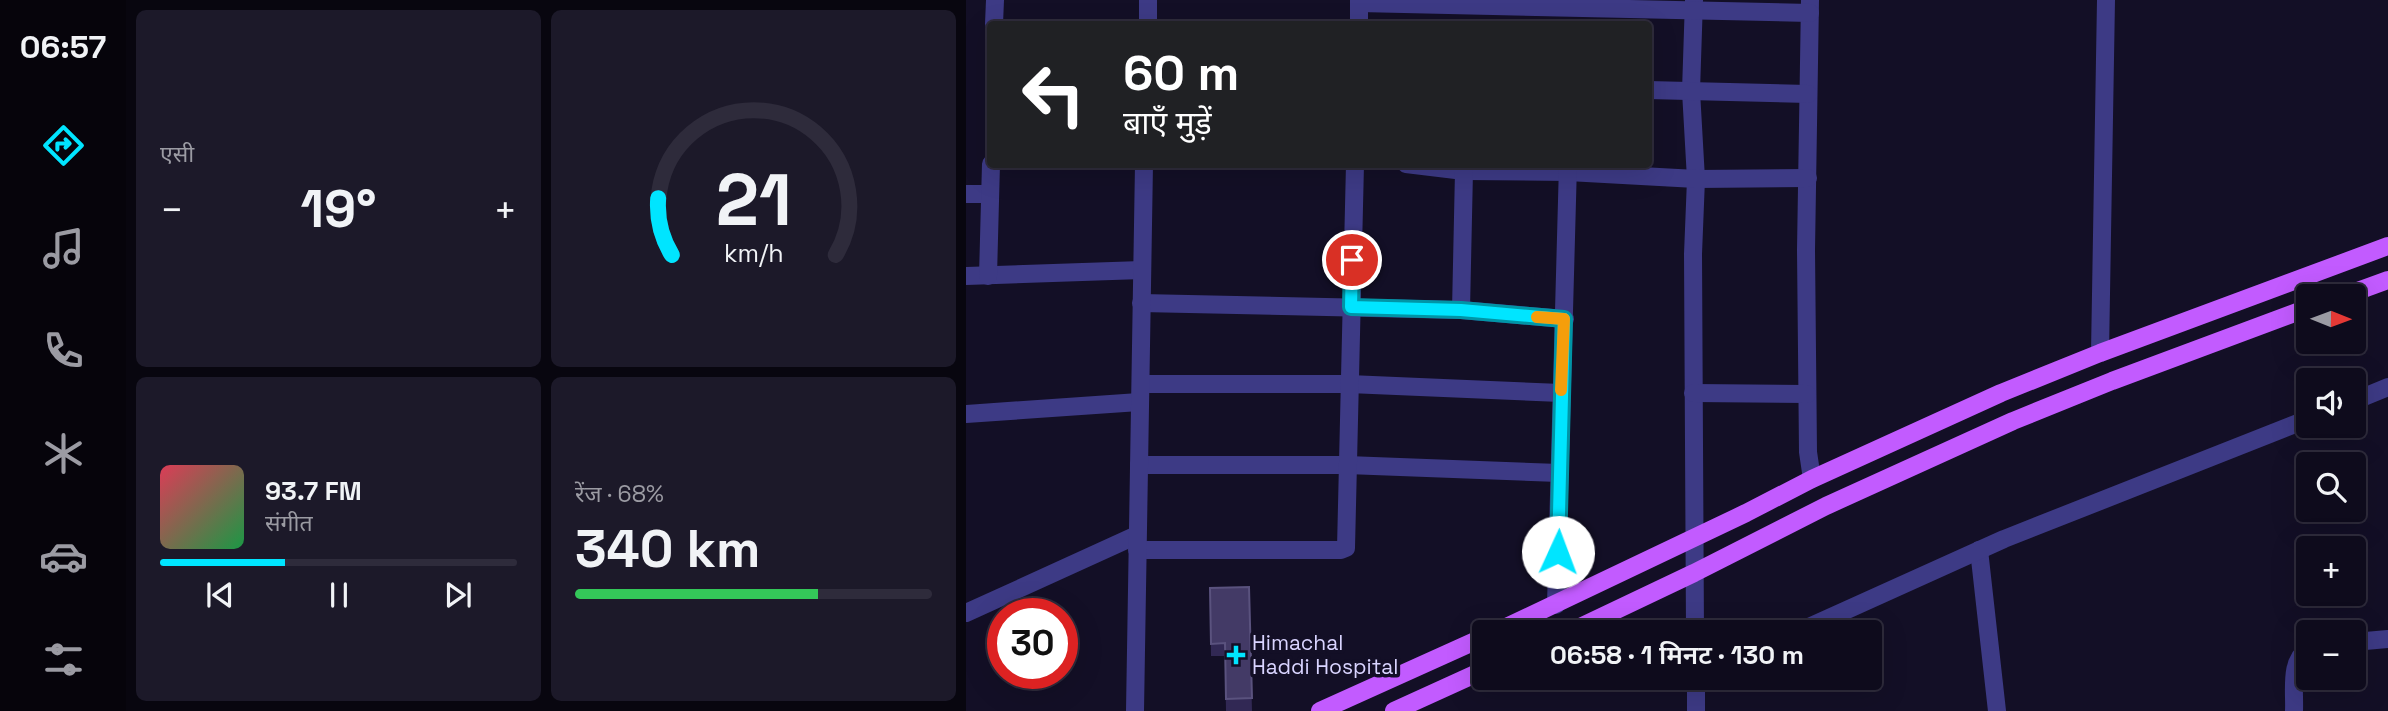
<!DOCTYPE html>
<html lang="hi">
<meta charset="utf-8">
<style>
:root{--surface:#0e0b1c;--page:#1c1929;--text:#f1f3f6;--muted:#9b9ba3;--line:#2e2b3b;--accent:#00e5ff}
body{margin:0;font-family:"Space Grotesk","Noto Sans Devanagari",sans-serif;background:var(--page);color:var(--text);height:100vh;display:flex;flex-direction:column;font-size:26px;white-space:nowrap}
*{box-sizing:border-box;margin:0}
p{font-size:23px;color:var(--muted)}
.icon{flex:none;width:38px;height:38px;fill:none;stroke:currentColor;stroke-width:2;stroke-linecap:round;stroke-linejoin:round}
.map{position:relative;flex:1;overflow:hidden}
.sheet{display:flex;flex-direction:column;gap:10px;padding:10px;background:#08060f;width:840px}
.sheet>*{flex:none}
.guide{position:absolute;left:21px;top:21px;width:665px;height:147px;border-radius:7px;box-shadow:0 7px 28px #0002,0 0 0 2px var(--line);background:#202124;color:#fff;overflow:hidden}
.needle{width:46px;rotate:91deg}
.tools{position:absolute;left:1330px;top:284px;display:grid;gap:14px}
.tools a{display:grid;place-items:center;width:70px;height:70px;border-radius:7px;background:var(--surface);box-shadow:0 7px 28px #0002,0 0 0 2px var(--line);font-size:35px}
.speed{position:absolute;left:21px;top:598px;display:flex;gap:14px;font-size:35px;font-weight:700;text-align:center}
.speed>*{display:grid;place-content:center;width:91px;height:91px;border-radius:50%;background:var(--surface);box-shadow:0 7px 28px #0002,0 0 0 2px var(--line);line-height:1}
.speed .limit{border:10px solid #d22;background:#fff;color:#111}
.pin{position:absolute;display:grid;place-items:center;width:60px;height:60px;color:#fff;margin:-30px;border:4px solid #fff;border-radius:50%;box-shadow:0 2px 7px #0007}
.me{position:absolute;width:77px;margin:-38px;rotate:2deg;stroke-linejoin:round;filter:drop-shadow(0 0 5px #0008)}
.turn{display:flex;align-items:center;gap:24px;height:147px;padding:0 21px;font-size:32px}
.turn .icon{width:91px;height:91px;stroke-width:2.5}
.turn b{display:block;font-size:49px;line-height:60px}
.big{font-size:52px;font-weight:600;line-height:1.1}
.sheet .widget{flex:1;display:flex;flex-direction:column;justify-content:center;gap:10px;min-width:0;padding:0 24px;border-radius:10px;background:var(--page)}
.sheet .dial{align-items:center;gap:0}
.dial svg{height:182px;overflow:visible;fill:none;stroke:var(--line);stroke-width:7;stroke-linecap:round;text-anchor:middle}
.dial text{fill:var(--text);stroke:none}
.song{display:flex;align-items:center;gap:21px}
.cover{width:84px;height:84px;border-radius:10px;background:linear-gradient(135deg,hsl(350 70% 55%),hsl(140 70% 35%))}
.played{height:7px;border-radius:4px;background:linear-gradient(90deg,var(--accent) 35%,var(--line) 35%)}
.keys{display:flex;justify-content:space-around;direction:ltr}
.heat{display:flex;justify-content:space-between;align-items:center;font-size:38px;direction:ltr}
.charge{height:10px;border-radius:5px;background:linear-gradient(90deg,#34c759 68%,var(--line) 0)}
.sheet .tiles{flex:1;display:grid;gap:10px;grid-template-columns:repeat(2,1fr)}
.trip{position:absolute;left:506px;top:620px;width:410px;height:70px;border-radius:7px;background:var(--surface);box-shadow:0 7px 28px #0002,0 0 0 2px var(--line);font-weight:600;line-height:70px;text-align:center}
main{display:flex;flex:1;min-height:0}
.menu{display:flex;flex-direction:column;width:126px;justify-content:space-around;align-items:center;background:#06040b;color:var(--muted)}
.menu .icon{width:49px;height:49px}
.menu .selected{color:var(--accent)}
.menu b{font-size:32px;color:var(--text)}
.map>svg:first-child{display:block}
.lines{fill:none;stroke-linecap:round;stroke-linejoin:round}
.minor{stroke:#3d3a85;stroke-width:18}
.primary{stroke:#c25bff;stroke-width:18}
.wall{fill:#312854}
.building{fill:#433a66;stroke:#5a527e;stroke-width:2}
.route-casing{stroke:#0095a6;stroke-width:18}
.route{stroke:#00e5ff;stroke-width:12}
.slow{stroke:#f59e0b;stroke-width:12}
.poi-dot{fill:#00e5ff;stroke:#130f26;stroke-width:2.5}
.labels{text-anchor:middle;stroke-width:7;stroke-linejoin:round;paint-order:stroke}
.poi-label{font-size:21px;fill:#d9d4ff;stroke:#130f26;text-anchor:start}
</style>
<main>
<nav class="menu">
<b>06:57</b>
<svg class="icon selected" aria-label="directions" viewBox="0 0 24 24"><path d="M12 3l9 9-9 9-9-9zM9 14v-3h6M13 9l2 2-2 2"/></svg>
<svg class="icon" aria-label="music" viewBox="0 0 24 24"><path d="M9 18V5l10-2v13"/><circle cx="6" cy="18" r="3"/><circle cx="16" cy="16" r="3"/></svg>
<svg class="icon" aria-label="phone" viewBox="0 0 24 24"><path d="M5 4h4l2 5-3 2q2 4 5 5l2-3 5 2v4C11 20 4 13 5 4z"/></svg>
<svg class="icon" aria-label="climate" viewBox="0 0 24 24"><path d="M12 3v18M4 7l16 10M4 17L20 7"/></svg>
<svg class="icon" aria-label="car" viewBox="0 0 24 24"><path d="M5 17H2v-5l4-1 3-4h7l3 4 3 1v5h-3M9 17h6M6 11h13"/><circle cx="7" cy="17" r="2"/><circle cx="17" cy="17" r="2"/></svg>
<svg class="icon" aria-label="filters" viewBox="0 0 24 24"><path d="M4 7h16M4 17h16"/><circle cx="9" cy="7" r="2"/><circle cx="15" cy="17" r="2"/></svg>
</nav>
<section class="sheet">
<div class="tiles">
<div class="widget"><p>एसी</p>
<div class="heat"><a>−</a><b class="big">19°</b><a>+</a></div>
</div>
<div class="widget dial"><svg viewBox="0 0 100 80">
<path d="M14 69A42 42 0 1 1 86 69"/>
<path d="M14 69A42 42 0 0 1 8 44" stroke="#00e5ff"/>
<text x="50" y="56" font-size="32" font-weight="700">21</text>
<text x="50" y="72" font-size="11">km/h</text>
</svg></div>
<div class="widget">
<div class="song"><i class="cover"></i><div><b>93.7 FM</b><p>संगीत</p></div></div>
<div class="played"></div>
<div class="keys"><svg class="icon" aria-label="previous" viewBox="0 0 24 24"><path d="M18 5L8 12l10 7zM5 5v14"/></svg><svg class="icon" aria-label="pause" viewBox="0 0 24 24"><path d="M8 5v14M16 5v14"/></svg><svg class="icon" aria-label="next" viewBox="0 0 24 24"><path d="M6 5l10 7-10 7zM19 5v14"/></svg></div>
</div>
<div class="widget"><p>रेंज · 68%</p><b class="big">340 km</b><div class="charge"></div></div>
</div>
</section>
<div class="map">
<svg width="1422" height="711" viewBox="0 0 1422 711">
<rect width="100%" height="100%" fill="#130f26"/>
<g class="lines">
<g class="minor">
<path d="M728 0 725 91 730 179 727 254 729 632"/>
<path d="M844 0 840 250 842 452 846 479"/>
<path d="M393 3 844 13"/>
<path d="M28 24 29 0"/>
<path d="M182 24V0"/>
<path d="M393 24V0"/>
<path d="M682 90 842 94"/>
<path d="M440 164 498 171 602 172 730 179 842 178"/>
<path d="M0 194H24"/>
<path d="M0 276 176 270"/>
<path d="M22 276 25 164"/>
<path d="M175 303 495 310 599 319"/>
<path d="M495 310 498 171"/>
<path d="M1134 353 1140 0"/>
<path d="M175 384H383L595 393"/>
<path d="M727 393 841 394"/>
<path d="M1388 401 1422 387"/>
<path d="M0 414 173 402"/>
<path d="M173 465H381L593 473"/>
<path d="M171 550H375L380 548 389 164"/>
<path d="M1013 550 1031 711"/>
<path d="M590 605 602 164"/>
<path d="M0 613 171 535"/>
<path d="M832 632 1038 539 1342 419"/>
<path d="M1388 642 1422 639"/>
<path d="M730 677V711"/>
<path d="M169 711 178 164"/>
<path d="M1328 711C1329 691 1323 661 1342 649"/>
</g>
<g class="primary">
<path d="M1378 296 1422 280"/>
<path d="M530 632 780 513 846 479 1035 393 1134 353 1422 246"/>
<path d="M604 632 728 573 860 506 1047 421 1146 381 1342 308"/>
<path d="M354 711 518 637"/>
<path d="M428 711 518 670"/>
</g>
</g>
<path class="wall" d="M283 587 286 711H260L259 656H245L244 588Z"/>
<path class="building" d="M283 587 286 698 260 699 259 643 245 644 244 588Z"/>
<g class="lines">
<defs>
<path id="route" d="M386 260 385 307 495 310 598 319 592 552"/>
</defs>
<use href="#route" class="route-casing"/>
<use href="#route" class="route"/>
<path class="slow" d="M571 317 598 319 595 390"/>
</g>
<path class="poi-dot" d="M266.5 644.5h7v7h7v7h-7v7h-7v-7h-7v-7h7z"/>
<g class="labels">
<g class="poi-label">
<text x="286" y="650">Himachal<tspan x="286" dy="24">Haddi Hospital</tspan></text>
</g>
</g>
</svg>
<div class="tools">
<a><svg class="needle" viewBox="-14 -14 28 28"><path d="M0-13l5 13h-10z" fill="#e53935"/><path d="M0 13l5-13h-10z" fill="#9b9ba3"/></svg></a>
<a><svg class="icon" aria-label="sound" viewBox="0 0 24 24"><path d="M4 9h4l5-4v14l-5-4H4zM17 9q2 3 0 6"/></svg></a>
<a><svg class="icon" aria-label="search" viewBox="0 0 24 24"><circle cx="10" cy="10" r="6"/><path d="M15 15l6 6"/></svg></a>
<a>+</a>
<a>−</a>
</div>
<div class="speed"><div class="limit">30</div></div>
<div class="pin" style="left:386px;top:260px;background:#d93025"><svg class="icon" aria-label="arrive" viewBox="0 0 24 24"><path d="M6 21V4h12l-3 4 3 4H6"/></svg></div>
<svg class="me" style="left:592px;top:552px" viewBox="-20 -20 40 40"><circle r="19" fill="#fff"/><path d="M0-13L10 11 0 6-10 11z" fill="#00e5ff"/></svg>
<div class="trip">06:58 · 1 मिनट · 130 m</div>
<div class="guide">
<div class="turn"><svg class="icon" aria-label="left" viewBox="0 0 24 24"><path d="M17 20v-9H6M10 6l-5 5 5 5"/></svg><div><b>60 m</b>बाएँ मुड़ें</div></div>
</div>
</div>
</main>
